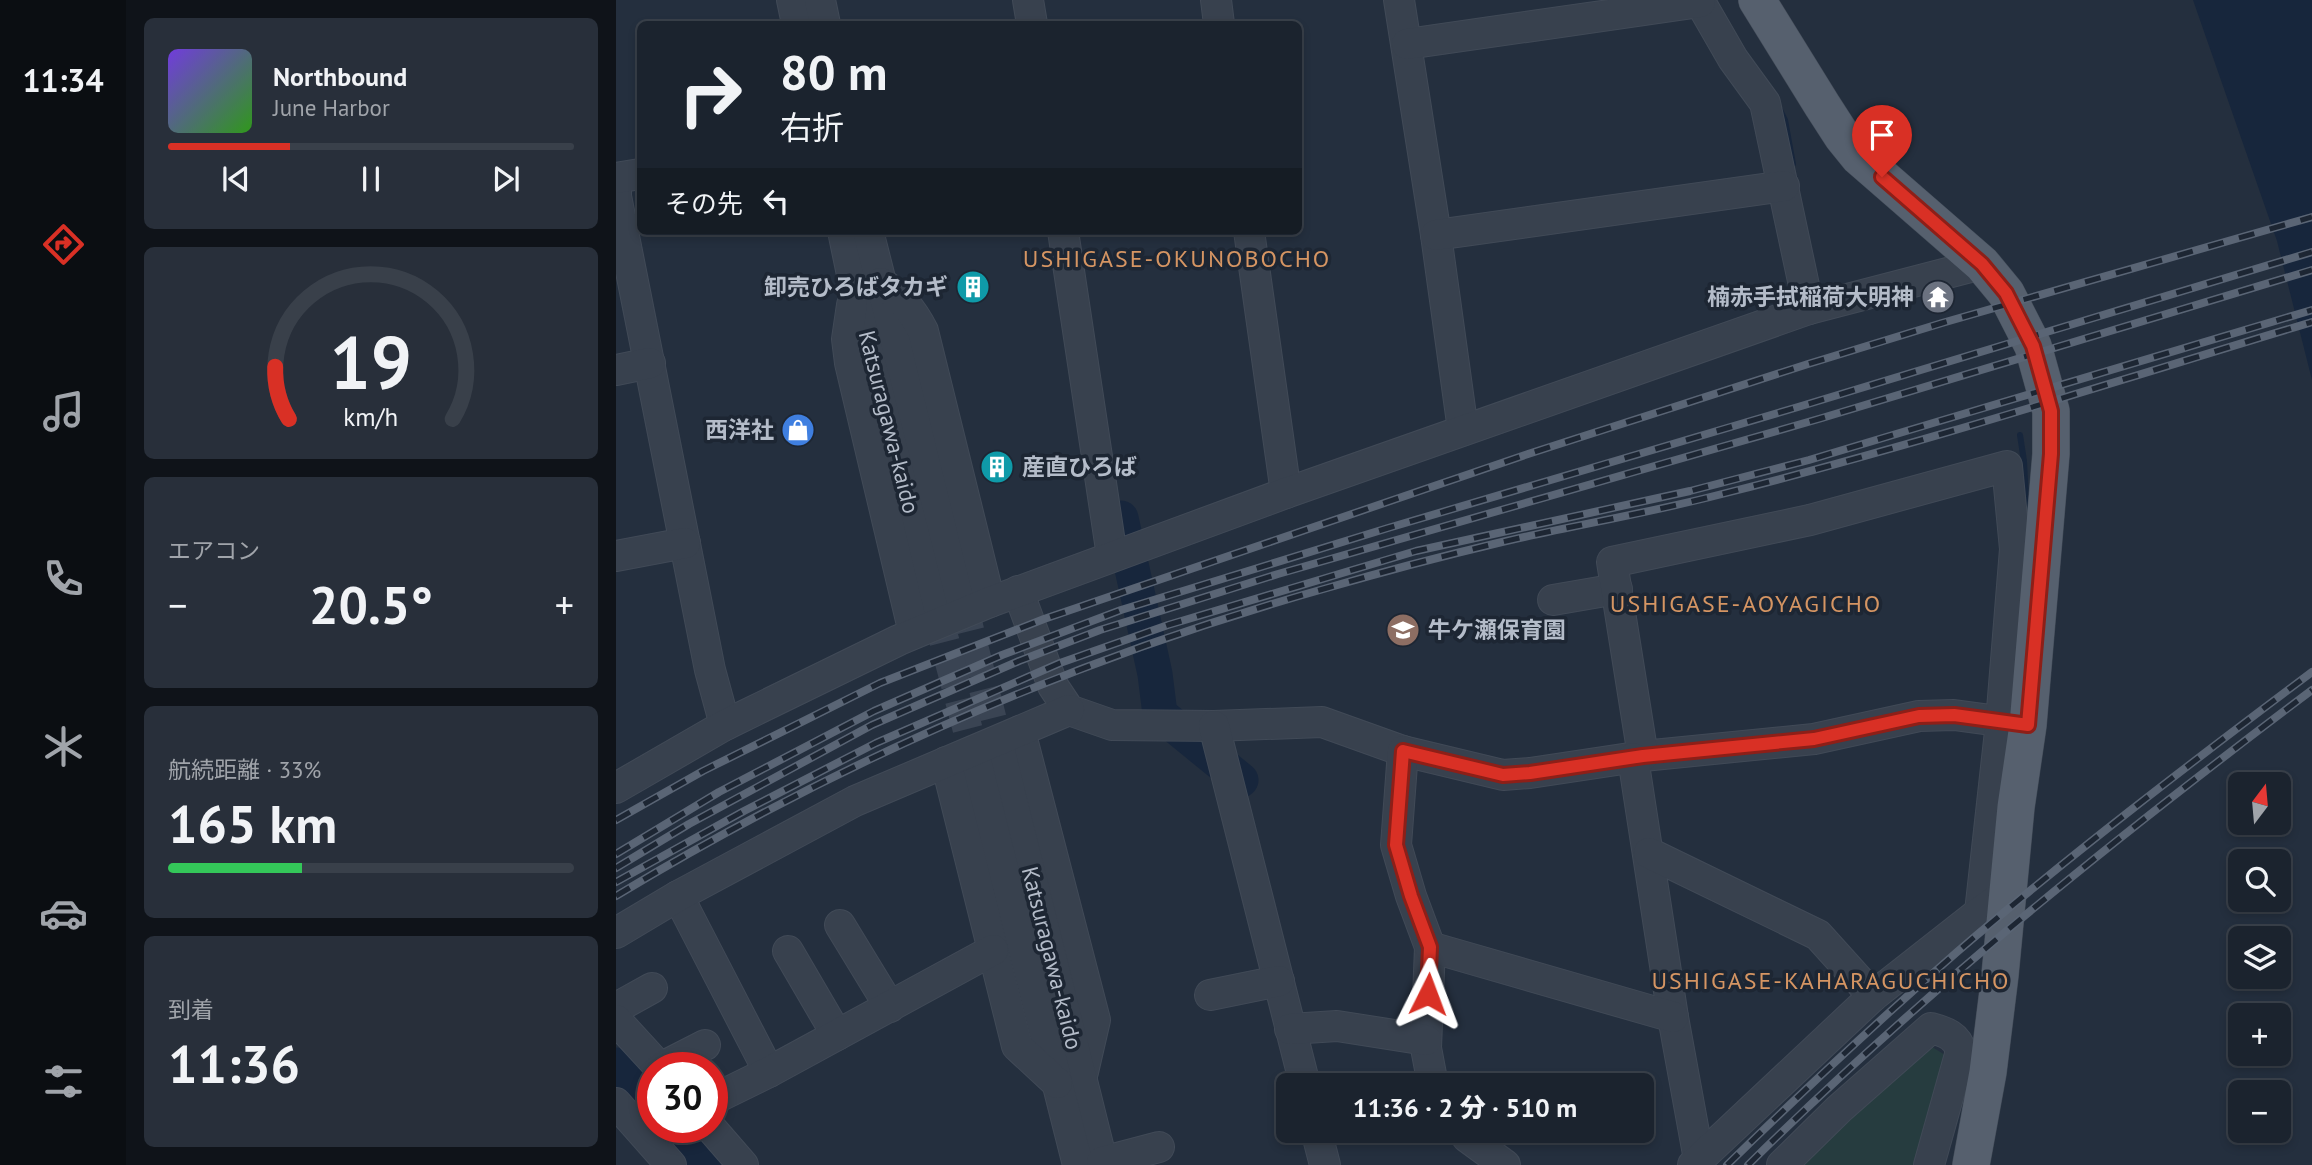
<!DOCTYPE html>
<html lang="ja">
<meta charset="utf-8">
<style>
:root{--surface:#1b232e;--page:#282f3a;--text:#f1f3f6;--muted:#a0a4aa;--line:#39404a;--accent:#d93025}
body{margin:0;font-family:"PT Sans","Noto Sans JP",sans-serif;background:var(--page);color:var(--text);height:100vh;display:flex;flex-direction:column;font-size:26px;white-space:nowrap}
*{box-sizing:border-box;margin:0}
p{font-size:23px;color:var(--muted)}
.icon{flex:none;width:38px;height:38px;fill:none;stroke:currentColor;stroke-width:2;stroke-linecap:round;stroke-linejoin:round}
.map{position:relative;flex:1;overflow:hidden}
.drawer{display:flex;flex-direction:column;gap:18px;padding:18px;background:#0f1319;width:490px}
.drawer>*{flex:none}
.top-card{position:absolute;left:21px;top:21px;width:665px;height:214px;border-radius:10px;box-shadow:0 4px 10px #0003,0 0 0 2px var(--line);background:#1b232e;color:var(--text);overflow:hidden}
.needle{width:46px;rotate:16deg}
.buttons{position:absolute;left:1612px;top:772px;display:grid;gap:14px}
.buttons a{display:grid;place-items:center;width:63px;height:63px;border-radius:10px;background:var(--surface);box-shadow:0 4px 10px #0003,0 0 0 2px var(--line);font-size:35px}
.speed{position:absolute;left:21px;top:1052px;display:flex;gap:14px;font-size:35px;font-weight:700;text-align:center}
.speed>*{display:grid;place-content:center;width:91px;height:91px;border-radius:50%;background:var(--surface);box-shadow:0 4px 10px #0003,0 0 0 2px var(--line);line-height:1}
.speed .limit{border:10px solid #d22;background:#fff;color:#111}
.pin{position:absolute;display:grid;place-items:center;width:60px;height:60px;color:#fff;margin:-72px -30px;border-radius:50% 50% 50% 0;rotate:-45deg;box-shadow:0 0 7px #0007}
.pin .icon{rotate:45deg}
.me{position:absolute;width:77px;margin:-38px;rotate:3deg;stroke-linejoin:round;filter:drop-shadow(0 0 5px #0008)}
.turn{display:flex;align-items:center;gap:24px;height:147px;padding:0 28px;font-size:32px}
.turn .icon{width:91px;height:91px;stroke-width:2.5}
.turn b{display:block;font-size:49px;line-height:60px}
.then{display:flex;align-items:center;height:66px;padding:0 28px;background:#0003;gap:14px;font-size:26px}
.big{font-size:52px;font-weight:800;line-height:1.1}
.drawer .tile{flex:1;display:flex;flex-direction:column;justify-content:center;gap:10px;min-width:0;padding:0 24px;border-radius:10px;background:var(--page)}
.drawer .dial{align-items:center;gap:0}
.dial svg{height:182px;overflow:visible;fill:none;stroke:var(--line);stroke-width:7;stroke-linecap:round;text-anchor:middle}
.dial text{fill:var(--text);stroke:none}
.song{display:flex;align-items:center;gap:21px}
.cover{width:84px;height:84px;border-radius:10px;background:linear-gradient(135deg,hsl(260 70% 55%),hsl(110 70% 35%))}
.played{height:7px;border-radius:4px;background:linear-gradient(90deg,var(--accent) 30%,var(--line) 30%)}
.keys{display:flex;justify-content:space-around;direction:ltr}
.heat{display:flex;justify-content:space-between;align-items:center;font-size:38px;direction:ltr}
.charge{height:10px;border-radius:5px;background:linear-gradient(90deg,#34c759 33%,var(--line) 0)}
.trip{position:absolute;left:660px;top:1073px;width:378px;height:70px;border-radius:10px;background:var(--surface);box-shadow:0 4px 10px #0003,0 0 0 2px var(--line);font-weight:800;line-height:70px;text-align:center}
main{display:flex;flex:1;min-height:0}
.tabs{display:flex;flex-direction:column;width:126px;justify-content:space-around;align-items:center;background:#0b0e12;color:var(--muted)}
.tabs .icon{width:49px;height:49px}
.tabs .selected{color:var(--accent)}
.tabs b{font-size:32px;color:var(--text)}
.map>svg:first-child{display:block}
.green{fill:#263c3f}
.water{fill:#17263c}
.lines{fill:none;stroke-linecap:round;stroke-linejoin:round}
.stream{stroke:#17263c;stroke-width:6}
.river{stroke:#17263c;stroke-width:35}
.minor-tunnel{stroke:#3a4453;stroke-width:30;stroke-dasharray:30 15;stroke-linecap:butt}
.minor-casing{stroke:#414a57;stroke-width:32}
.major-casing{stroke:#414a57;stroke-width:38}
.minor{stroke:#38414e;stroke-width:30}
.major{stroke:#56606e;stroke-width:37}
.rail-casing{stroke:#5a6575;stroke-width:8}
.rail{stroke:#1d2633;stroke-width:5;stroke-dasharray:16;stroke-linecap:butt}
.route-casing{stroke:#8d1f18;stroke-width:18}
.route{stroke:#d93025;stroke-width:12}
.labels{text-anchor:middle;stroke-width:7;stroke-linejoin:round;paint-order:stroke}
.poi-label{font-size:23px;font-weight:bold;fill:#b4bcc9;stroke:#1d2633;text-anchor:end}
.street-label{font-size:23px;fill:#b4bcc9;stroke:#1d2633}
.neighbourhood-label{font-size:24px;letter-spacing:2px;fill:#d59563;stroke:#1d2633}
</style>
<main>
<nav class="tabs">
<b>11:34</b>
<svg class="icon selected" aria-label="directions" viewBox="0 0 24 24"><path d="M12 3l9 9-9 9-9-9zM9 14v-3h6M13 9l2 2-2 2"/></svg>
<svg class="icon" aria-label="music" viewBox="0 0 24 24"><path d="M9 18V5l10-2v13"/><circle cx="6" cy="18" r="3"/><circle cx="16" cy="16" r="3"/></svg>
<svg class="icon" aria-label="phone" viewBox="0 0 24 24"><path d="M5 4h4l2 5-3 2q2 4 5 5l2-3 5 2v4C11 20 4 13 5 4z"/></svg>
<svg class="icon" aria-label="climate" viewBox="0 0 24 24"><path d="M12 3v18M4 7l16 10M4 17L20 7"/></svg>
<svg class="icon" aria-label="car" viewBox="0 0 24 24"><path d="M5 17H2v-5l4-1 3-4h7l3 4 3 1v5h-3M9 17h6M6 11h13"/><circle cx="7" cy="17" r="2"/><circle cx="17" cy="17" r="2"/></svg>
<svg class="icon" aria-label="filters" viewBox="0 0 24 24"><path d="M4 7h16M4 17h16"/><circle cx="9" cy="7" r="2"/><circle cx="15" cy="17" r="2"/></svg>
</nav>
<section class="drawer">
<div class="tile">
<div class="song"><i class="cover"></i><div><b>Northbound</b><p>June Harbor</p></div></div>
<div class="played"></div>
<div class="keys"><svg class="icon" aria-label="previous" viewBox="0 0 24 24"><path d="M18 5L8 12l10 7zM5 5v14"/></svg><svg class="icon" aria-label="pause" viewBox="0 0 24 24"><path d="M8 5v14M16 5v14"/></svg><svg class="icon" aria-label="next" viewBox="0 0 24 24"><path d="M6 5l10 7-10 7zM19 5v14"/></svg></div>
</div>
<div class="tile dial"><svg viewBox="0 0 100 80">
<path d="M14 69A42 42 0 1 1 86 69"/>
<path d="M14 69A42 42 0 0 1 8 46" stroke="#d93025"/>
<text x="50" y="56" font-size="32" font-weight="700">19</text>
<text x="50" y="72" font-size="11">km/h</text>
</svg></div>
<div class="tile"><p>エアコン</p>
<div class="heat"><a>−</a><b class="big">20.5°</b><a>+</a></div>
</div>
<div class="tile"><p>航続距離 · 33%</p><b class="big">165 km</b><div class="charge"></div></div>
<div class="tile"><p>到着</p><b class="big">11:36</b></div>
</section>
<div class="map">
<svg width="1696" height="1165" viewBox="0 0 1696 1165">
<rect width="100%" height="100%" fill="#242f3e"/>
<path class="green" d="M1313 1045 1329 1055 1305 1165H1179Z"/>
<path class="water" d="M1577 0H1696V380L1661 241Z"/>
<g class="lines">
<g class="stream">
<path d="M1164 110 1169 120 1177 164"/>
<path d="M1404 435 1408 461 1411 523"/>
</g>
<g class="river">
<path d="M505 518 539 674 544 714 625 780"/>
<path d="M0 1065 37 1105"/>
<path d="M57 1127 91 1165"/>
</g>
<g class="minor-tunnel">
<path d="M346 602 384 752"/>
<path d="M321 613 360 761"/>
</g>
<defs>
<g id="minor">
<path d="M176 0 181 24"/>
<path d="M204 0 209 24"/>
<path d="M412 0 416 24"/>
<path d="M600 0 603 24"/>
<path d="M783 0 820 235 847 430"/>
<path d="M1083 0 1117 59 1149 103 1193 309"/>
<path d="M791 44 1084 2"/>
<path d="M0 178V196L94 670 109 725"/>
<path d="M0 178 24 174"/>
<path d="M227 231 239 289 321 613"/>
<path d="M252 231 346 602"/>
<path d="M447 231 496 556"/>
<path d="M633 231 670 493"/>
<path d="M820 235 1168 186"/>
<path d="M265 283C284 295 297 311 307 331L374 602"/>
<path d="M236 305 231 339 234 363 298 633"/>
<path d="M0 370 34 363"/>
<path d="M0 556 69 543"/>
<path d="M402 591 437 686 453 710 496 725 598 726 706 722 787 751 887 775 914 773 1027 756 1198 739 1303 716 1338 715 1412 725"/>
<path d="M937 600 1001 589"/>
<path d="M598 726 689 1085"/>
<path d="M404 731 479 1020 467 1072"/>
<path d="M787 751 780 845 795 896 814 947 810 1048 817 1085"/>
<path d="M384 752 487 1165"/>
<path d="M1027 756 996 562 1194 520 1391 466 1399 549 1385 722 1364 912"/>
<path d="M1017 758 1057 1017 1084 1165"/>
<path d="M360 761 462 1165"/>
<path d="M330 762 401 1046 441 1083"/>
<path d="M0 788 109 725 283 640 374 602 670 493 1193 309 1366 264"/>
<path d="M1033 853 1202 935 1257 996"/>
<path d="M62 896 153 1072"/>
<path d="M224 925 274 1007"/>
<path d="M0 933 62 896 239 801 453 710"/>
<path d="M814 947 1057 1017"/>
<path d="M172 951 221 1035"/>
<path d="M594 995 663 981"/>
<path d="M0 1008 36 988"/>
<path d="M0 1020 44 1068"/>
<path d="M674 1029 721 1026 810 1040"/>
<path d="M44 1068 89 1045"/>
<path d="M96 1100 153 1072 377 950"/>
<path d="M0 1103 55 1165"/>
<path d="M94 1127 127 1165"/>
<path d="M700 1130 709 1165"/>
<path d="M846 1130 851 1137 889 1165"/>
<path d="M486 1162 543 1147"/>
<path d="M1077 1165 1257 996 1364 912 1381 900"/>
<path d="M1166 1165 1223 1109 1315 1028C1330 1032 1341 1036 1345 1051L1313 1165"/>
</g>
<path id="major" d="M1141 0 1206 105 1226 136 1243 157 1366 264 1390 293 1417 346 1435 411V454L1412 725 1400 807 1384 975 1372 1072 1355 1165"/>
</defs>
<use href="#minor" class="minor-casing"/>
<use href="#major" class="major-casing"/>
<use href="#minor" class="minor"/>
<use href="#major" class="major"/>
<defs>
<g id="rail">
<path d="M0 820 87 771 264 683 428 619 912 454 1192 364 1326 323 1696 217"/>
<path d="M0 854 103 792 258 711 386 655 505 610 772 528 1182 407 1696 252"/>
<path d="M0 868 73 824 256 725 403 661 484 630 662 574 1206 418 1696 270"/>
<path d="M0 882 128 811 260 743 444 663 552 625 800 551 1074 491 1193 460 1696 310"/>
<path d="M0 896C222 762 461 658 711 588 769 571 827 556 886 542 959 525 1033 513 1106 494 1305 444 1500 381 1696 322"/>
<path d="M1111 1165C1186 1092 1262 1021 1341 952 1455 854 1576 762 1696 672"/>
<path d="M1132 1165C1307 992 1499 838 1696 690"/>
</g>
</defs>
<use href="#rail" class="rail-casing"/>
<use href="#rail" class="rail"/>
</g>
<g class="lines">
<defs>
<path id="route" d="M812 994 814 947 795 896 780 845 787 751 887 775 914 773 1027 756 1198 739 1303 716 1338 715 1412 725 1435 454V411L1429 389 1417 346 1390 293 1366 264 1266 177"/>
</defs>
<use href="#route" class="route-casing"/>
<use href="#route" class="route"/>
</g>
<defs>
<symbol id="building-disc" viewBox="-11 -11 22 22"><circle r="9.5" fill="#0f9aa8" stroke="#1d2633"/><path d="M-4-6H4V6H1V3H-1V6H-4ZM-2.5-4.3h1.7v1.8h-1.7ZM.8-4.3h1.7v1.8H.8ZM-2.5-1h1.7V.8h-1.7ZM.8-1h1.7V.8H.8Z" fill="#fff"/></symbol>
<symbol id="temple-disc" viewBox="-11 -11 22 22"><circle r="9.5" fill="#6b7280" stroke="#1d2633"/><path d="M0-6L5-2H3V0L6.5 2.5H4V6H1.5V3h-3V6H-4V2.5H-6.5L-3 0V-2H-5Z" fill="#fff"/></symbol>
<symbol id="shop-disc" viewBox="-11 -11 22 22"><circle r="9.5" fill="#3f7fe0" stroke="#1d2633"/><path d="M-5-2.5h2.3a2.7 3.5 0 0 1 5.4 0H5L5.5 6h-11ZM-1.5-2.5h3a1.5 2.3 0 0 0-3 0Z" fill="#fff"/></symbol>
<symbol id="school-disc" viewBox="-11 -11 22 22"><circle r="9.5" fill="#8d6e63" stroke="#1d2633"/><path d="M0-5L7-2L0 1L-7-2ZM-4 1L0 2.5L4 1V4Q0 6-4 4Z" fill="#fff"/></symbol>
</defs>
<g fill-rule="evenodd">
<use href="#building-disc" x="338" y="268" width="38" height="38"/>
<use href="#temple-disc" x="1303" y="278" width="38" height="38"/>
<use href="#shop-disc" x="163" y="411" width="38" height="38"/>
<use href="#building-disc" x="362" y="448" width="38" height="38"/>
<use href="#school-disc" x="768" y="611" width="38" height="38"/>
</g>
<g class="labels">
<g class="poi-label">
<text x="332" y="295">卸売ひろばタカギ</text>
<text x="1298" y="305">楠赤手拭稲荷大明神</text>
<text x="158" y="438">西洋社</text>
<text x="406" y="475" text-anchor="start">産直ひろば</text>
<text x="812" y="638" text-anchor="start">牛ケ瀬保育園</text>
</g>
<g class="street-label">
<text transform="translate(273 422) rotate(76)" y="8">Katsuragawa-kaido</text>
<text transform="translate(436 958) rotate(76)" y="8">Katsuragawa-kaido</text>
</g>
<g class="neighbourhood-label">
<text x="561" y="267">USHIGASE-OKUNOBOCHO</text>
<text x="1130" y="612">USHIGASE-AOYAGICHO</text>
<text x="1215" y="989">USHIGASE-KAHARAGUCHICHO</text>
</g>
</g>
</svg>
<div class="buttons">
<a><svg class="needle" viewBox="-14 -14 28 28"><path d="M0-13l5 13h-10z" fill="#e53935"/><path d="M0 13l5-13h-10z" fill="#a0a4aa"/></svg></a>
<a><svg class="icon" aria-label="search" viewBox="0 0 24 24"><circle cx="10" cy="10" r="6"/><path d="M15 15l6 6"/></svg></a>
<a><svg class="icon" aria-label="layers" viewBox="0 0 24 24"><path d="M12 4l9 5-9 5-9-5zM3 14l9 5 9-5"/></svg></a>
<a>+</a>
<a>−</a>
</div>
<div class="speed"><div class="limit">30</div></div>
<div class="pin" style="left:1266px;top:177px;background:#d93025"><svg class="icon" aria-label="arrive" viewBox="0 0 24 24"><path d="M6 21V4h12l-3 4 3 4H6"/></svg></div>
<svg class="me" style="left:812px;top:994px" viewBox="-20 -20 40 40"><path d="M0-17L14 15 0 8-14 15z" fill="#d93025" stroke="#fff" stroke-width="4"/></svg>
<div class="trip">11:36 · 2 分 · 510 m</div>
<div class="top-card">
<div class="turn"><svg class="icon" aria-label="right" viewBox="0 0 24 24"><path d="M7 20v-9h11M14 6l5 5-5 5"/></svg><div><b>80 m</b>右折</div></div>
<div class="then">その先<svg class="icon" aria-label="left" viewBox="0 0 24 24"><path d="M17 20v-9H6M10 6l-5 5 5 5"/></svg></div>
</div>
</div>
</main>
